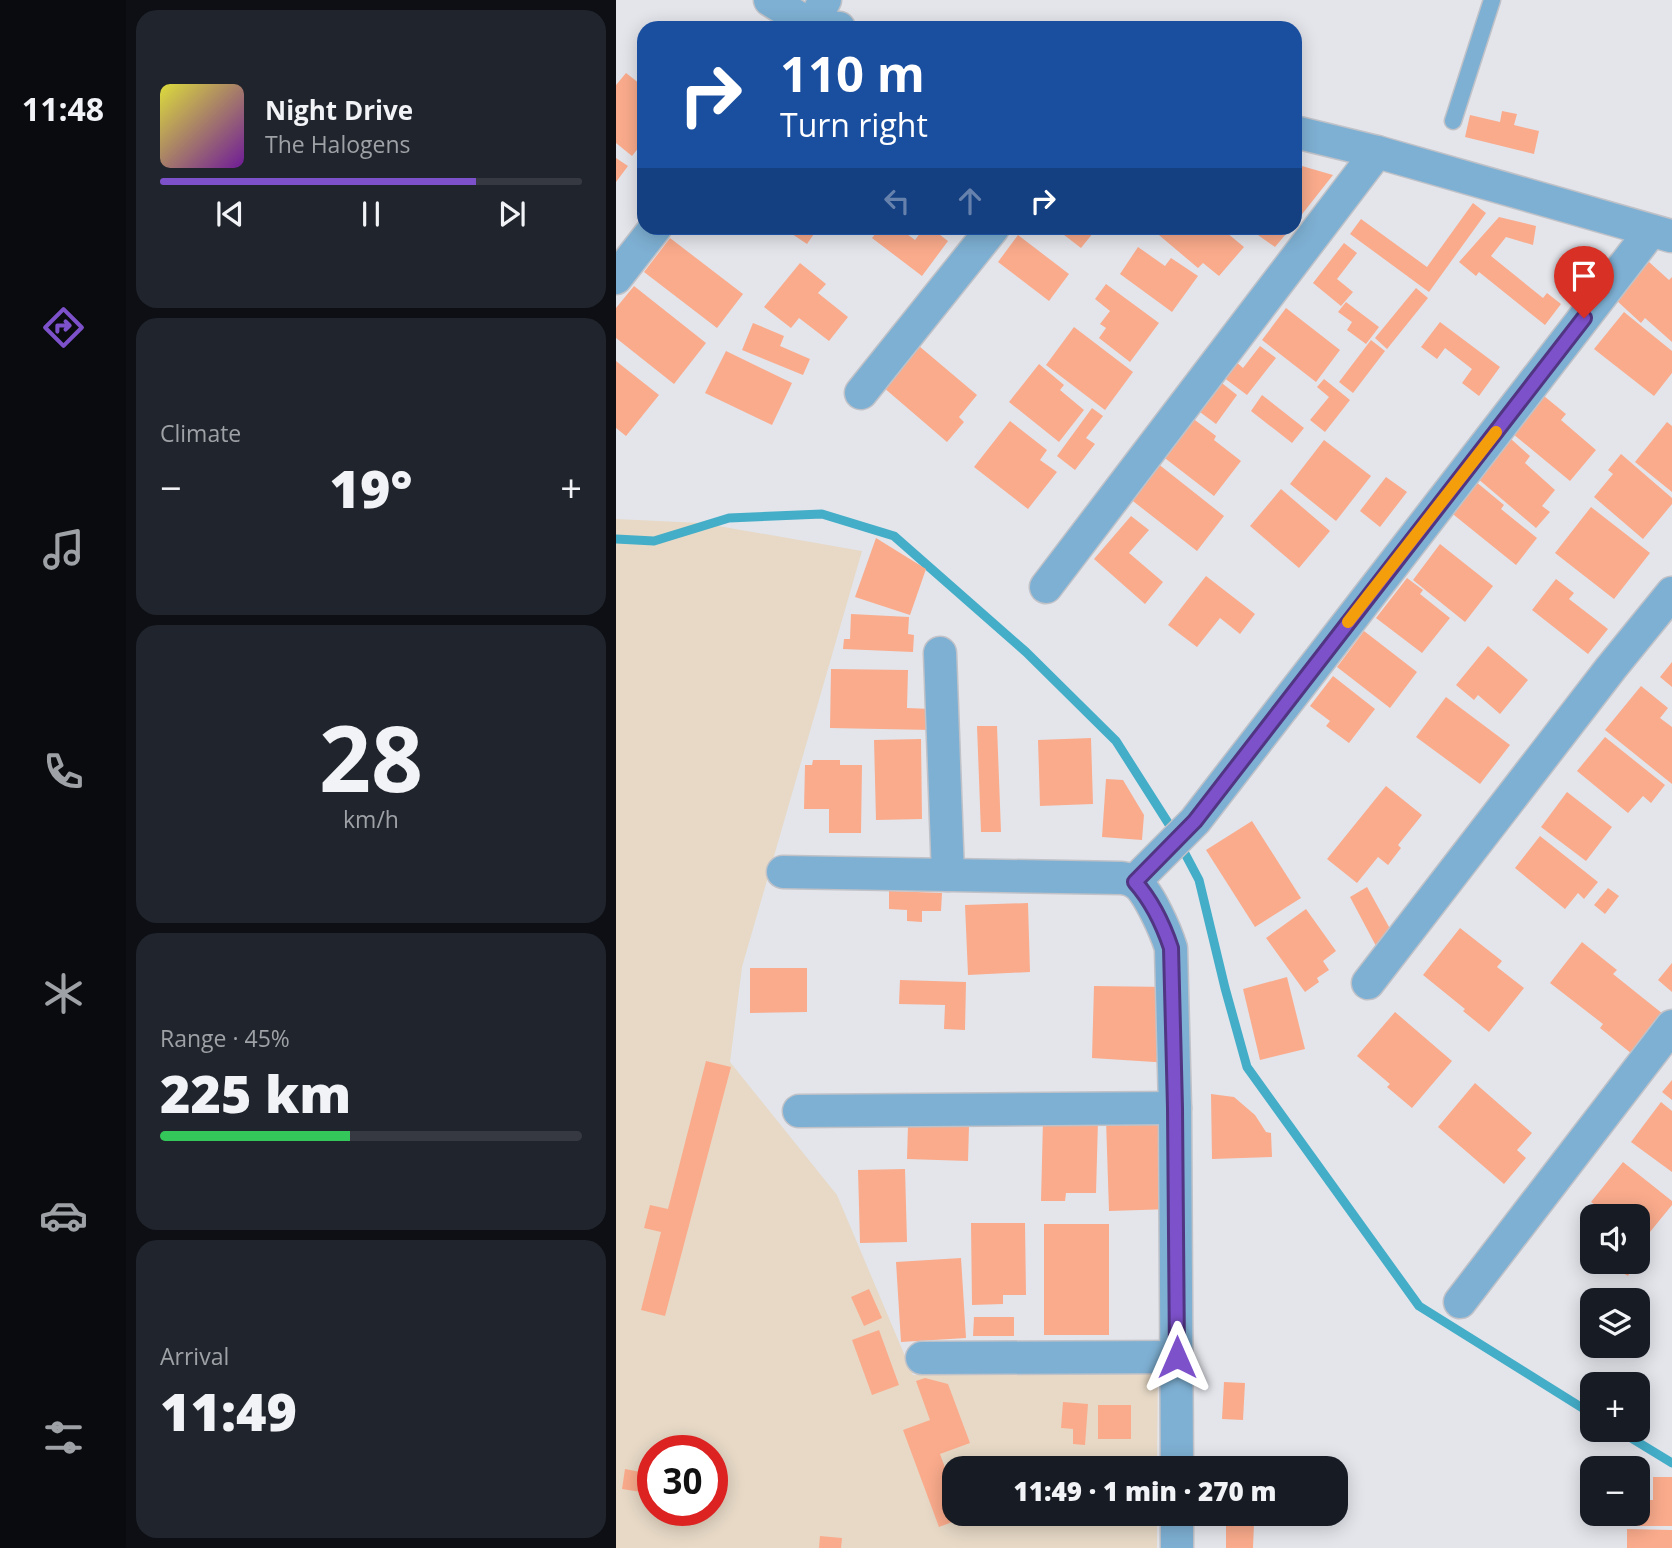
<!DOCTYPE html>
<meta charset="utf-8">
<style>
:root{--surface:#171b24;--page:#20242c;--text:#f1f3f6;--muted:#9ea1a6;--line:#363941;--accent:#7d51ca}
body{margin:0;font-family:"Open Sans",sans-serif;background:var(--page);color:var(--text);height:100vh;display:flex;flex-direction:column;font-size:26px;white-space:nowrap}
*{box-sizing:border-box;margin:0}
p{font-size:23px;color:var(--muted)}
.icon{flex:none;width:38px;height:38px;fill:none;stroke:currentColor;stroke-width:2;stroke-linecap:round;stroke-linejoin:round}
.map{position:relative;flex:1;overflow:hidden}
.panel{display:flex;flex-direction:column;gap:10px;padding:10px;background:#0d0f14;width:490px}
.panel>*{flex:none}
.hud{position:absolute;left:21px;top:21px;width:665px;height:214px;border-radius:21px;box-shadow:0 4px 18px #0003;background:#1a4fa0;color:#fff;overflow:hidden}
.tools{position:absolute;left:964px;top:1204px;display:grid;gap:14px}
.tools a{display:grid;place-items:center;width:70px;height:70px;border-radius:14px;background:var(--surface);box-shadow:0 4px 18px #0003;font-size:35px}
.speed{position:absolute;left:21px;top:1435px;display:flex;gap:14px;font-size:35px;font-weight:700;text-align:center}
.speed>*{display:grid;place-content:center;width:91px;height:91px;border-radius:50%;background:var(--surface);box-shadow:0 4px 18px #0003;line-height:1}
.speed .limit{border:10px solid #d22;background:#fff;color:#111}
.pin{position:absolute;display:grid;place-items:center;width:60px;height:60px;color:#fff;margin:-72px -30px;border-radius:50% 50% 50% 0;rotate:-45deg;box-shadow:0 0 7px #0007}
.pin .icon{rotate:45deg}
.me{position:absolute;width:77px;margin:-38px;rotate:0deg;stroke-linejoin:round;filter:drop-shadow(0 0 5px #0008)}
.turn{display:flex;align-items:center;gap:24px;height:147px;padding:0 28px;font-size:32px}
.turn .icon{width:91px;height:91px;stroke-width:2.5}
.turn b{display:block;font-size:49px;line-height:60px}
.lanes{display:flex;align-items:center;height:66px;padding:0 28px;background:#0003;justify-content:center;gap:35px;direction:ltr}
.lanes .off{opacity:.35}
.big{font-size:52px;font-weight:800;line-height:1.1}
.panel .tile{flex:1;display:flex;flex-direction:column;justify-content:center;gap:10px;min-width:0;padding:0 24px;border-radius:21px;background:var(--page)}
.panel .dial{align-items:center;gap:0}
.dial b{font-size:91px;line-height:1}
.song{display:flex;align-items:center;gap:21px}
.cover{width:84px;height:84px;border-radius:10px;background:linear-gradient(135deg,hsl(60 70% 55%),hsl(280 70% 35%))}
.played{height:7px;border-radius:4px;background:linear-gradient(90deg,var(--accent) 75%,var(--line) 75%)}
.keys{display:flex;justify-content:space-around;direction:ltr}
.heat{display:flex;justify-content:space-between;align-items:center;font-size:38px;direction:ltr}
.charge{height:10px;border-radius:5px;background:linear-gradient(90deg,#34c759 45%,var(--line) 0)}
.trip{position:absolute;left:326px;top:1456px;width:406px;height:70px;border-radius:21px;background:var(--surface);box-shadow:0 4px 18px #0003;font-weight:800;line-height:70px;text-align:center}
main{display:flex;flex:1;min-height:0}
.dock{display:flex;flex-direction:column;width:126px;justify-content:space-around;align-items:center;background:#090b0e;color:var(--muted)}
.dock .icon{width:49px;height:49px}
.dock .selected{color:var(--accent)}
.dock b{font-size:32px;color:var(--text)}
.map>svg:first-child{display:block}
.commercial{fill:#e7d9c6;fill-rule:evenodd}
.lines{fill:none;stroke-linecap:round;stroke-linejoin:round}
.stream{stroke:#44adc8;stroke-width:9}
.building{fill:#faab8c}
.service-casing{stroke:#c0c2c8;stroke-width:19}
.minor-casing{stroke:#c0c2c8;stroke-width:35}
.service{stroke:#7eb0d3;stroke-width:16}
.minor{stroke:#7eb0d3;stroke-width:32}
.route-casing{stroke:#513583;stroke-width:18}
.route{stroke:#7d51ca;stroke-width:12}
.slow{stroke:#f59e0b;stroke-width:12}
</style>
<main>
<nav class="dock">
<b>11:48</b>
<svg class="icon selected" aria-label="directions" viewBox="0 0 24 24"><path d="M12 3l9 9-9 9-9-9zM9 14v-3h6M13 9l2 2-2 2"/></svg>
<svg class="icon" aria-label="music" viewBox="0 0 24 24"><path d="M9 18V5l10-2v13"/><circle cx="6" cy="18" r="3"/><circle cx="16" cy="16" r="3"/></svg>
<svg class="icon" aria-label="phone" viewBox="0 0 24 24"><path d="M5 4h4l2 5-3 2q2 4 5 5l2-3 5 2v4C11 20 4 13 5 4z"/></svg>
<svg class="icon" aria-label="climate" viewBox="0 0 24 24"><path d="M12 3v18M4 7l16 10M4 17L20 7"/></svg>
<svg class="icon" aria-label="car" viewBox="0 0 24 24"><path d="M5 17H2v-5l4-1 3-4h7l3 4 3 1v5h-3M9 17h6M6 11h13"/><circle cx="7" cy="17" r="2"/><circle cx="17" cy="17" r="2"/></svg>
<svg class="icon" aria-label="filters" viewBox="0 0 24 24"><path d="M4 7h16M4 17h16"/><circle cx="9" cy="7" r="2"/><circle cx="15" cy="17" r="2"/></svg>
</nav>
<section class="panel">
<div class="tile">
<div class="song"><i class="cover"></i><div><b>Night Drive</b><p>The Halogens</p></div></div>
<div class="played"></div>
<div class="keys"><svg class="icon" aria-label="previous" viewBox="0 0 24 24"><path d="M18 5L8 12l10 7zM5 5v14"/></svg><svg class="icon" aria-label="pause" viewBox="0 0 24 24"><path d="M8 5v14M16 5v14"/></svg><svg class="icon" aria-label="next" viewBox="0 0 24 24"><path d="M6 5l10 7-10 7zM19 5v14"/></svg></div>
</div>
<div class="tile"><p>Climate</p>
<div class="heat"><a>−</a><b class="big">19°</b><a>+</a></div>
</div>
<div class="tile dial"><b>28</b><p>km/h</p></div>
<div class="tile"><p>Range · 45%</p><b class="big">225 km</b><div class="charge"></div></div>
<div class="tile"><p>Arrival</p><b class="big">11:49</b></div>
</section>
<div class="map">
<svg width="1056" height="1548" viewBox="0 0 1056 1548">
<rect width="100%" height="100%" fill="#e3e5eb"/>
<path class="commercial" d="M0 519 85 523 246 551 126 967 114 1062 221 1195 297 1375 542 1359 541 1468H338V1514H541V1548H0ZM37 1451H96V1510H37Z"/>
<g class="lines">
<g class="stream">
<path d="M0 539 38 541 113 518 206 514 278 536 410 652 500 741 556 829 583 880 609 988 631 1067 803 1306 976 1414"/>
<path d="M1002 1430 1056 1463"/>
</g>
</g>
<g class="building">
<path d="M10 73 28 87V141L16 156 0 143V85Z"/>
<path d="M886 111 901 114 898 125 923 131 918 154 849 137 854 115 884 122Z"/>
<path d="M0 158 12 166 0 182Z"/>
<path d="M679 164 717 175 679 223Z"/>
<path d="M857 203 870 213 813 292 734 234 745 219 811 267Z"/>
<path d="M883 217 920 226 917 245 890 237 875 256 927 298 931 293 945 304 929 325 863 272 860 276 843 262Z"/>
<path d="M176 228H202L191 244 173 232Z"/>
<path d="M264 228H283L299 240 308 228H315L332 241 306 276 256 238Z"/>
<path d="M439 228H481L465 248Z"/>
<path d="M540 228H605L628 247 603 276 587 263 582 268 537 230Z"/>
<path d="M632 228H675L659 247Z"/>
<path d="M402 235 453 274 433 301 382 262Z"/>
<path d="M54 238 127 294 101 328 28 272Z"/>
<path d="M728 243 741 253 721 279 737 292 725 306 697 283Z"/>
<path d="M522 247 549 266 555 258 582 276 556 312 504 274Z"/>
<path d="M1033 262 1053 280 1056 277V342L1029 318 1025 323 1000 300Z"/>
<path d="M184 263 210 284 202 293 232 317 213 341 183 318 175 328 148 307Z"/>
<path d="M490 284 543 323 514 362 483 338 490 328 484 324 494 311 479 299Z"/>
<path d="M18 286 90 343 58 384 0 338V308Z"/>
<path d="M800 288 812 298 771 349 759 338Z"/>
<path d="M730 302 763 327 750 344 731 330 736 322 722 312Z"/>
<path d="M670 308 724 350 700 382 646 340Z"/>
<path d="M1008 312 1056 351V373L1038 396 978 349Z"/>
<path d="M824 322 884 367 863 396 846 383 856 369 829 348 821 359 805 347Z"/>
<path d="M137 323 168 336 164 346 194 359 187 375 126 350Z"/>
<path d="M458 327 517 372 489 410 430 365Z"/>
<path d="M755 340 769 351 737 393 723 382Z"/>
<path d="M303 346 361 395 343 417 348 422 331 442 267 387Z"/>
<path d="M644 346 660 358 631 395 603 374 616 358 627 368Z"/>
<path d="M110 351 176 383 156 425 89 393Z"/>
<path d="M0 361 43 395 10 436 0 428Z"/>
<path d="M423 364 448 385 444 390 468 410 443 442 393 402Z"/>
<path d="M708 379 734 400 709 432 694 420 713 397 701 387Z"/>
<path d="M602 380 621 395 600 424 580 409Z"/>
<path d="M646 395 688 428 676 443 635 411Z"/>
<path d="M928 396 950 414 945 420 980 450 954 481 897 434Z"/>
<path d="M476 408 487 416 470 438 479 444 459 470 441 456Z"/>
<path d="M571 414 600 436 598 440 625 461 598 496 541 452Z"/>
<path d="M394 421 431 450 424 460 441 472 412 509 358 467Z"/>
<path d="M1051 422 1056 426V492L1019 462Z"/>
<path d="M895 439 914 456 909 463 939 490 926 506 934 512 920 528 861 478Z"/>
<path d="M708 440 755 476 720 521 674 484Z"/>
<path d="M1005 454 1056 498V504L1027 539 978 497 997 474 992 470Z"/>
<path d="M541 463 608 516 581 551 513 498Z"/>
<path d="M853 476 888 505 885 509 921 538 900 565 828 507Z"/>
<path d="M770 477 791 492 764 527 744 511Z"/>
<path d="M665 489 714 531 683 568 634 526Z"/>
<path d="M975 507 1034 553 998 599 939 553Z"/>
<path d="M515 516 533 530 513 553 547 582 529 604 478 559Z"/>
<path d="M260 538 310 569 294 615 239 597Z"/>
<path d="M824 544 877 586 849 622 797 580Z"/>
<path d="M590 576 639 614 624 634 604 618 581 647 552 625Z"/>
<path d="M791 578 807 590 804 594 834 618 806 653 760 618Z"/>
<path d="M940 579 958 593 953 599 992 629 972 654 916 610Z"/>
<path d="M235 614 293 617 292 634 298 635 297 652 227 649 228 639H234Z"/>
<path d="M748 631 801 672 774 708 721 667Z"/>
<path d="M872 646 912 680 884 714 862 695 858 700 840 685Z"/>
<path d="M1056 662V687L1044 677Z"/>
<path d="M215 669 292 670 291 708 316 709V730L214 728Z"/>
<path d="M717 676 759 709 733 743 710 726 714 721 694 706Z"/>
<path d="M1025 686 1052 708 1044 718 1056 727V784L989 730Z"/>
<path d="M830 697 894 745 864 784 800 737Z"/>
<path d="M361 726H381L385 832H365Z"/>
<path d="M989 737 1049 785 1035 803 1027 796 1012 813 961 771Z"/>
<path d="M475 738 477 804 424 806 422 740Z"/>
<path d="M305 739 306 819 260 820 258 740Z"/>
<path d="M197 760H224V765H246L245 833H213V809H188L189 765H196Z"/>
<path d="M490 779 507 780 528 815 526 840 486 837Z"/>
<path d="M770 786 806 815 782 845 785 848 772 865 762 857 741 883 711 859Z"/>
<path d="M951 792 996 827 970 861 925 827Z"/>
<path d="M636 821 685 898 639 927 590 850Z"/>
<path d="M924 836 982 882 968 899 962 893 949 909 899 868Z"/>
<path d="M751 887 778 936 760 946 734 897Z"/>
<path d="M992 888 1003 896 989 914 978 905Z"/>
<path d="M273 891 326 893 325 911H306V922L291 921V910L273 909Z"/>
<path d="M412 903 414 972 352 975 349 905Z"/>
<path d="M690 909 720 951 707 961 713 970 701 978 703 982 689 992 650 938Z"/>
<path d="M844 928 886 961 881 967 908 988 873 1032 847 1011 849 1009 807 975Z"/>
<path d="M966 942 1001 970 997 974 1047 1014 1016 1054 984 1028 987 1024 934 983Z"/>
<path d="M1056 963V992L1042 980Z"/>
<path d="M134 968H191V1012L134 1013Z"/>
<path d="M671 977 689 1049 644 1060 627 989Z"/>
<path d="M284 980 350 982 349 1030 328 1029 329 1005 283 1004Z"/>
<path d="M478 986 553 987 554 1063 476 1058Z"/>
<path d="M779 1012 836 1061 796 1108 771 1087 774 1084 741 1056Z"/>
<path d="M90 1061 115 1067 49 1316 25 1310 45 1232 28 1228 34 1205 52 1209Z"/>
<path d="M1056 1080V1100L1046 1092Z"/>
<path d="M859 1083 916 1133 901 1150 910 1158 888 1184 822 1127Z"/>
<path d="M595 1094 618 1097 639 1115 650 1132 655 1133 656 1157 596 1159Z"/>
<path d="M1045 1102 1056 1111V1172L1015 1142Z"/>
<path d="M554 1118 556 1209 493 1211 490 1120Z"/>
<path d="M427 1120 482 1121 480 1193H450L449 1201H425Z"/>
<path d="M292 1125 353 1126 352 1161 291 1159Z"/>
<path d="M1007 1162 1056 1201V1205L1025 1243 1022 1240V1216H993L975 1202Z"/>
<path d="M289 1169 291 1242 244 1243 242 1170Z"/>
<path d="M355 1223H409L410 1295H387V1304L356 1305Z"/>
<rect x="428" y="1224" width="65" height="111"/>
<path d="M345 1258 350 1338 285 1342 280 1262Z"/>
<path d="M988 1262H1020L1012 1276Z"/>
<path d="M253 1289 266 1318 248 1326 235 1297Z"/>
<path d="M358 1317H398V1336H357Z"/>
<path d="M263 1330 283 1385 256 1395 236 1340Z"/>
<path d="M309 1378 332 1384 354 1443 324 1454 338 1492V1514H346L347 1518 323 1527 287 1430 314 1420 300 1381Z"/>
<path d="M608 1382 629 1383 627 1420 606 1419Z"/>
<path d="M447 1402 472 1404 469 1445 457 1444V1429L445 1428Z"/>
<rect x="482" y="1405" width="33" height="34"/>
<path d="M608 1462H629V1468H609Z"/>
<path d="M9 1469 35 1474 32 1493 6 1489Z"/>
<path d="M1037 1477H1056V1526H1010V1514H1022V1500H1037Z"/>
<path d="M610 1523H638L637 1548H610Z"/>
<path d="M1011 1529 1056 1530V1548H1011Z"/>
<path d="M204 1536 226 1538 225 1548H203Z"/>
</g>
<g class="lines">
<defs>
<path id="service" d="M837 121 876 0"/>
<g id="minor">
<path d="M154 0 196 26 223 28"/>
<path d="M194 28 209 0"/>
<path d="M679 132 761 152 1055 236"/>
<path d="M0 278 39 228"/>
<path d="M245 393 377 228"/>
<path d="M430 587 761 152"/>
<path d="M324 653 332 875"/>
<path d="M167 872 506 878C510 879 514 879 518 881 532 890 550 932 555 948L559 1108 561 1468"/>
<path d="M518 882 579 821 1035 231"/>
<path d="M752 983 995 668 1056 593"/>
<path d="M183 1111 559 1108"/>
<path d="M844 1302 1056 1026"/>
<path d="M306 1358 561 1357"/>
<path d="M561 1514V1548"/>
</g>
</defs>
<use href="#service" class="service-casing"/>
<use href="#minor" class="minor-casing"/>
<use href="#service" class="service"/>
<use href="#minor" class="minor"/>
</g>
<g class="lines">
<defs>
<path id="route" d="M561 1357 559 1108 555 948C547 924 535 900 519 882L579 821 968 318"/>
</defs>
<use href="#route" class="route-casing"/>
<use href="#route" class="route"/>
<path class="slow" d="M732 622 880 432"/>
</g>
</svg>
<div class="tools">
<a><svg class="icon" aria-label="sound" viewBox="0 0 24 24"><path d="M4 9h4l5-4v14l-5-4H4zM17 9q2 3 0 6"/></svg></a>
<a><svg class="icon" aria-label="layers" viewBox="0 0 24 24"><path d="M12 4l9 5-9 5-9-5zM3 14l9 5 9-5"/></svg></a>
<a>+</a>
<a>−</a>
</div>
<div class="speed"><div class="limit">30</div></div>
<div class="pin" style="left:968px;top:318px;background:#d93025"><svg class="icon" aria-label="arrive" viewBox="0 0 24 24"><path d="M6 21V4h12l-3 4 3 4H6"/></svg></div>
<svg class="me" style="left:561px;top:1357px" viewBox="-20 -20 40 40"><path d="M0-17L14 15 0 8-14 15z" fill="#7d51ca" stroke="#fff" stroke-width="4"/></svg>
<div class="trip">11:49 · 1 min · 270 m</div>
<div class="hud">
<div class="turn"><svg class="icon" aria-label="right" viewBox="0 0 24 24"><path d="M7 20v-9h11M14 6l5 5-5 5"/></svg><div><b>110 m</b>Turn right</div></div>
<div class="lanes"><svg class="icon off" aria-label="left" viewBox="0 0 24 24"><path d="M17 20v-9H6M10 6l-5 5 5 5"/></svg><svg class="icon off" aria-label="ahead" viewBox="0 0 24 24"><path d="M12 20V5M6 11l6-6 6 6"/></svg><svg class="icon" aria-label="right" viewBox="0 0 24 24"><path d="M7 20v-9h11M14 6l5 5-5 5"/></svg></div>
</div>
</div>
</main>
